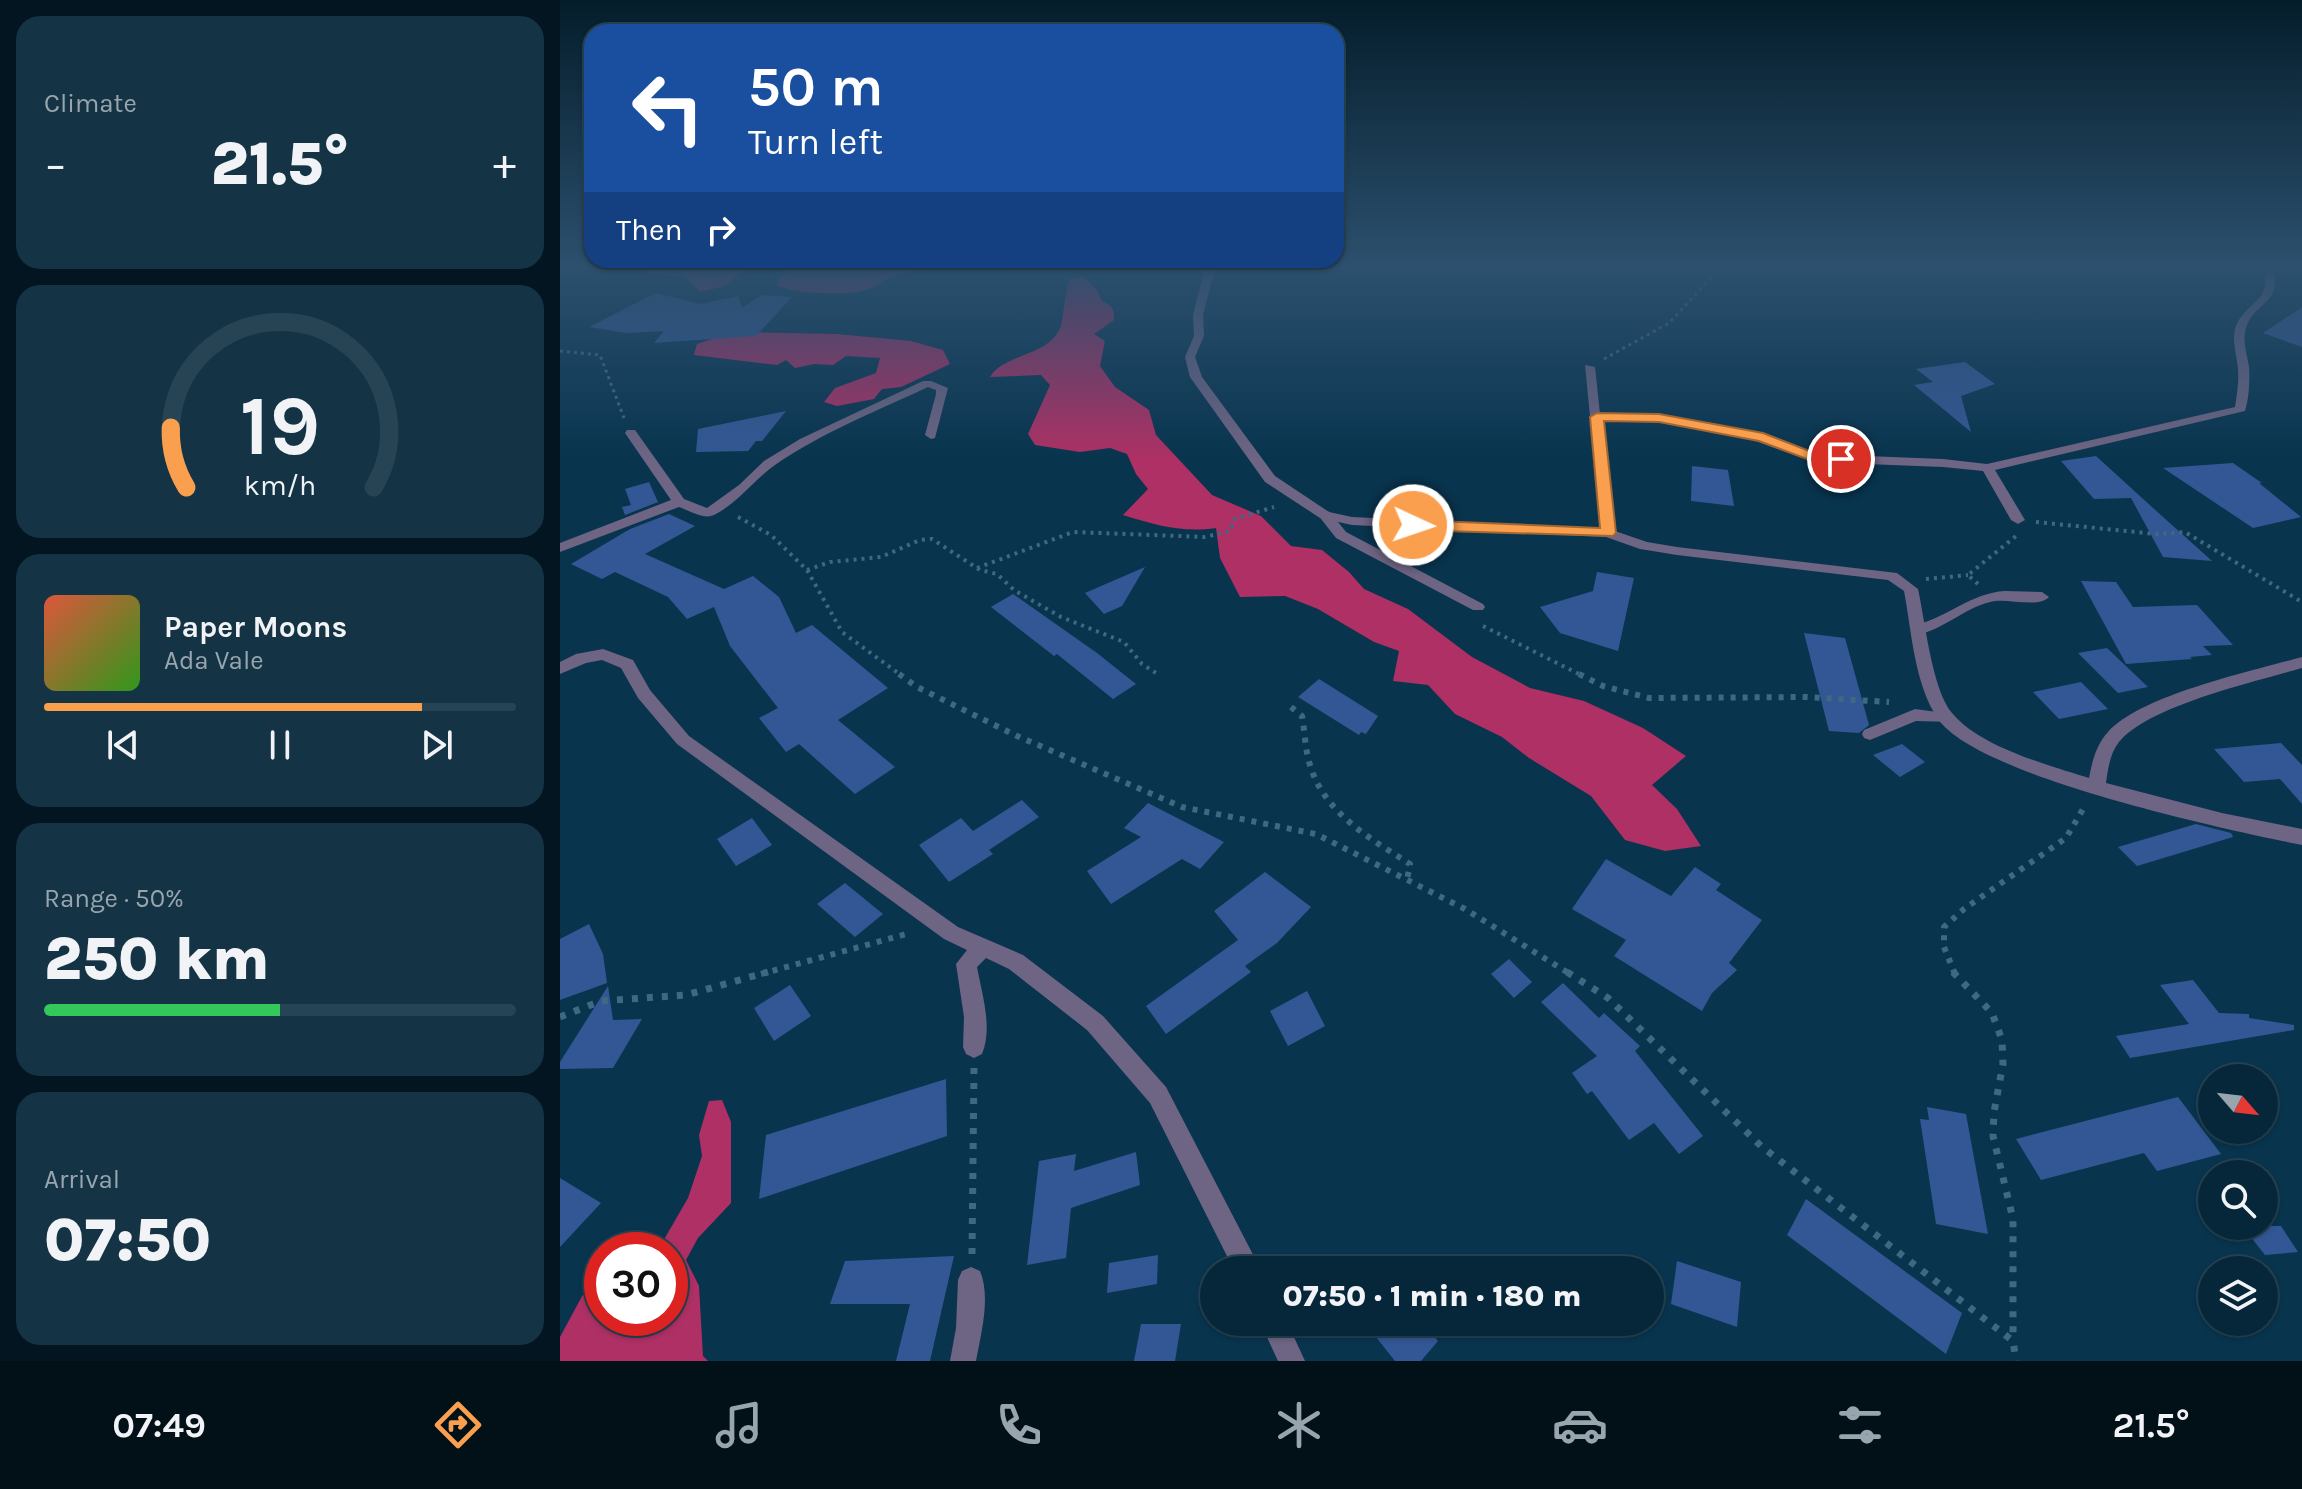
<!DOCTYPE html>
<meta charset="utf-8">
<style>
:root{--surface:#06273a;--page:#143345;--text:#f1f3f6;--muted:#98a5af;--line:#274454;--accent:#fa9f4e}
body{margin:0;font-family:Karla,sans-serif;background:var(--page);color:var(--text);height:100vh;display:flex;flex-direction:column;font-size:30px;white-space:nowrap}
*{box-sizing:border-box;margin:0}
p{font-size:26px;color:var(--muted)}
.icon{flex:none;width:44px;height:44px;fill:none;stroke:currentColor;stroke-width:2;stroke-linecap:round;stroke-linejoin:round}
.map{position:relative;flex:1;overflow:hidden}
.details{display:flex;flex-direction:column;gap:16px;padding:16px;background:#031520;width:560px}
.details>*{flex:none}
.hud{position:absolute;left:24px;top:24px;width:760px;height:244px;border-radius:24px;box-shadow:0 2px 6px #0004,0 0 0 2px var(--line);background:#1a4fa0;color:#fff;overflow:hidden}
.needle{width:52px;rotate:118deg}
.controls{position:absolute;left:1638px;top:1064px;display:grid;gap:16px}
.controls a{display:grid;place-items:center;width:80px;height:80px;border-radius:50%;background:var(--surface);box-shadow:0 2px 6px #0004,0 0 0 2px var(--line);font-size:40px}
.speed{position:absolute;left:24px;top:1232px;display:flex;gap:16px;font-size:40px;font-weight:700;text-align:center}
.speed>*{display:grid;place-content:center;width:104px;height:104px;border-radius:50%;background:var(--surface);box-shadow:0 2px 6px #0004,0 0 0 2px var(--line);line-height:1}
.speed .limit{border:12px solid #d22;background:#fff;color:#111}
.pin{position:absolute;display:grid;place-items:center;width:68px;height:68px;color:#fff;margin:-34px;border:4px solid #fff;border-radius:50%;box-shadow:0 2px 8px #0007}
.me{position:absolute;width:88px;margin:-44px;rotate:93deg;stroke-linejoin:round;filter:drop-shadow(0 0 6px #0008)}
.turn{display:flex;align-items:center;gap:28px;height:168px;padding:0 32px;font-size:36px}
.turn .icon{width:104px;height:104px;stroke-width:2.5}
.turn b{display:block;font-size:56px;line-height:68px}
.then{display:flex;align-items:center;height:76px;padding:0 32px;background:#0003;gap:16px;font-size:30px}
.big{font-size:60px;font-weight:800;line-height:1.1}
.details .tile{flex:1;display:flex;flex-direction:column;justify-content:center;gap:12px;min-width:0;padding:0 28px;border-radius:24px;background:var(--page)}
.details .dial{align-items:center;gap:0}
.dial svg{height:208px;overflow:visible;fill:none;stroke:var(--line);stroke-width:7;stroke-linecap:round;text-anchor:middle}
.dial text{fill:var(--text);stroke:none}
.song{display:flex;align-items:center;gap:24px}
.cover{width:96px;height:96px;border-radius:12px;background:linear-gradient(135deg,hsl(10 70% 55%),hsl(110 70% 35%))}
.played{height:8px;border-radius:4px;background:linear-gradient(90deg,var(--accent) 80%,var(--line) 80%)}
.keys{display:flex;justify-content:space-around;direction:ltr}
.heat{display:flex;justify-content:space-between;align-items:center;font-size:44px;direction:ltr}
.charge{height:12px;border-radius:6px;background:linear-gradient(90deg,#34c759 50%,var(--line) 0)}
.trip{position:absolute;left:640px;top:1256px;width:464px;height:80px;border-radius:40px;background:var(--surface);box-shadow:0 2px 6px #0004,0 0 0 2px var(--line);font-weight:800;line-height:80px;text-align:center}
.menu{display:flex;height:128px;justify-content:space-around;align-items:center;background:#021017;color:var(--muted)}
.menu .icon{width:56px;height:56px}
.menu .on{color:var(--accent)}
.menu b{font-size:36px;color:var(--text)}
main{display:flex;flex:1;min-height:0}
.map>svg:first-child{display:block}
.forest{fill:#ae3064}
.building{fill:#335794}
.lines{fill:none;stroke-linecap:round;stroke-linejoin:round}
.path-far3{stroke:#3f6983;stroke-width:3;stroke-dasharray:3 4;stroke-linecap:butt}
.path-far2{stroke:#3f6983;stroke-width:4;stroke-dasharray:3 5;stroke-linecap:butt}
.path-far1{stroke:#3f6983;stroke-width:6;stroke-dasharray:5 7;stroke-linecap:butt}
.path{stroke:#3f6983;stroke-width:7;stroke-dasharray:6 9;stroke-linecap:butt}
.service{fill:#6e6483;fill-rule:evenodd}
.minor{fill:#6e6483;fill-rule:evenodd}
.route{fill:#fa9f4e;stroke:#a26733;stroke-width:2}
</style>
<main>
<section class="details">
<div class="tile"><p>Climate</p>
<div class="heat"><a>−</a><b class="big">21.5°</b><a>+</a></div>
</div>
<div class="tile dial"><svg viewBox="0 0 100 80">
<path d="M14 69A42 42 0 1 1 86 69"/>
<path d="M14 69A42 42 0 0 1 8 46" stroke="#fa9f4e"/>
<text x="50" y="56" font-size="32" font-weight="700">19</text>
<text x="50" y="72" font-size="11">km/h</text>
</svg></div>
<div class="tile">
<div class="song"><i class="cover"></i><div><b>Paper Moons</b><p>Ada Vale</p></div></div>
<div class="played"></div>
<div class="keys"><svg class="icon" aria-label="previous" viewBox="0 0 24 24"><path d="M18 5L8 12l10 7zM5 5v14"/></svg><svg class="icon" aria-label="pause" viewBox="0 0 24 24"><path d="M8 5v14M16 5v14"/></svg><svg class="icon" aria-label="next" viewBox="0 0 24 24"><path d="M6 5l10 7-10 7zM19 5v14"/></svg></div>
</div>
<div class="tile"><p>Range · 50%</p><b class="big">250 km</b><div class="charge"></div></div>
<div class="tile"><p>Arrival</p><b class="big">07:50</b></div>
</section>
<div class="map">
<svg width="1742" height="1361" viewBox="0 0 1742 1361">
<rect width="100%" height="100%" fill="#08344e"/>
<g class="forest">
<path d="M186 268 165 286 140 292 124 276 88 274 87 269Z"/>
<path d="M361 268 323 280C311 300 234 294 216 285L222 274 237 269Z"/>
<path d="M524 277 538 291 541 300C551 305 555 308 554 320L534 334 545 341 540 366 555 387 589 410 596 435 652 495 701 516 731 546 762 550 789 572 804 589 848 609 912 657 970 688 1024 701 1083 728 1126 756 1092 785 1117 809 1141 846 1105 851 1065 840 1031 796 969 758 942 737 895 714 868 685 833 681 839 651 814 642 758 609 725 596 680 597 660 558 656 528C622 533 595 525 563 515L588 489 576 474 567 454 550 448 520 452 475 445 468 434 490 385 481 375 430 377C444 353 488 357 500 328 504 319 504 294 510 279Z"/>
<path d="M173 332 277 334 351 341 383 350 390 364 341 387 322 389 314 399 277 406 264 402 275 388 316 373 320 358 286 356 273 365 254 364 235 368 226 360 217 365 134 355 137 344Z"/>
<path d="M162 1100 171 1122V1203L138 1238 126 1260 139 1286 143 1356 148 1361H0V1337L34 1274 42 1273V1318H110V1250H98L128 1198 142 1156 139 1135 149 1101Z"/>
</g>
<g class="building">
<path d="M96 293 140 304 178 296 182 308 201 295 232 297 196 336 94 343 104 331 67 333 29 327Z"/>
<path d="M1742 307V347L1703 333Z"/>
<path d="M1405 362 1435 384 1401 396 1411 432 1354 385 1373 382 1356 369Z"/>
<path d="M226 411 202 441H196L188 451 136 452 138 429Z"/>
<path d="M1536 456 1582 498 1652 561 1603 557 1571 498 1534 499 1501 461Z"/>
<path d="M1673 463 1702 483H1699L1741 517 1693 528 1603 468Z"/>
<path d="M1132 466 1168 470 1174 506 1131 501Z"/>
<path d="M89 482 98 502 65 515 62 507 71 505 65 489Z"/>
<path d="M109 514 135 526 85 554 164 589 193 576 219 597 236 633 252 625 328 688 278 720 335 767 295 794 239 744 226 752 199 718 218 708 170 646 154 607 127 619 108 597 55 572 42 579 11 564 70 529Z"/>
<path d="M585 567 562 606 544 614 525 593Z"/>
<path d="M1037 572 1074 578 1058 651 1000 633 980 607 1033 591Z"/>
<path d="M1521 581 1556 582 1573 607 1637 605 1673 645 1643 646 1652 655 1630 657 1632 659 1566 664Z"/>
<path d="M453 594 537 653 576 684 553 699 497 654 494 656 431 607Z"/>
<path d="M1244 633 1285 638 1309 725 1299 733 1269 731Z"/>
<path d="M1547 648 1588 687 1558 693 1518 653Z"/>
<path d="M759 679 818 716 806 734 801 732 799 735 738 697Z"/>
<path d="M1521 682 1548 709 1499 719 1473 692Z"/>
<path d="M1721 743 1742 765V804L1720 779 1684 782 1654 749Z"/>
<path d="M1342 744 1365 762 1340 777 1313 755Z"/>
<path d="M462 800 479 817 429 850 433 854 389 882 359 845 401 818 413 831Z"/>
<path d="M588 803 664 842 640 869 622 859 551 904 527 871 581 837 564 828Z"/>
<path d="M192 818 212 845 176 866 157 839Z"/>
<path d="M1636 824 1671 833 1673 837 1577 866 1558 847Z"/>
<path d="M1046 859 1111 896 1135 867 1161 884 1156 890 1202 920 1169 963 1177 970 1152 993 1142 1011 1054 956 1066 940 1012 909Z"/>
<path d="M705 872 751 907 717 943 685 966 691 972 606 1034 586 1006 678 940 654 911Z"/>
<path d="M285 883 323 914 295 937 257 904Z"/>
<path d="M29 924 43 954 47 983 0 1000V939Z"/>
<path d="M949 959 972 982 954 998 931 974Z"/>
<path d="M1633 980 1659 1013 1689 1014V1018L1734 1025V1030L1570 1058 1556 1036 1629 1024 1600 985Z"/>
<path d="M1003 983 1039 1018 1044 1013 1080 1046 1075 1051 1143 1136 1119 1154 1094 1123 1069 1140 1032 1091 1027 1094 1012 1073 1037 1056 981 1002Z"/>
<path d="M230 985 251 1016 214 1041 194 1008Z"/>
<path d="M48 986 53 1020 82 1019 53 1068 0 1069V1062Z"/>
<path d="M747 991 765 1026 728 1046 710 1011Z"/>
<path d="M386 1079 387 1136 199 1199 206 1135Z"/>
<path d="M1618 1097 1661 1154 1597 1171 1584 1153 1481 1180 1456 1139Z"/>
<path d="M1367 1107 1406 1114 1428 1234 1376 1224 1360 1119 1369 1120Z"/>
<path d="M576 1152 580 1185 511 1208 506 1258 467 1265 479 1161 516 1154 514 1171Z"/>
<path d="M0 1178 41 1203 0 1247Z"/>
<path d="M1246 1199 1402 1313 1386 1354 1227 1235Z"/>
<path d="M1682 1226H1721L1738 1252 1705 1255Z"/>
<path d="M598 1255 597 1284 547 1293 549 1263Z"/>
<path d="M394 1256 370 1361H336L350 1304H270L285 1261Z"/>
<path d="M1117 1261 1181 1282 1177 1327 1111 1304Z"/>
<path d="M804 1322H862L878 1341 861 1361H835Z"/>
<path d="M581 1324H621L615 1361H574Z"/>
</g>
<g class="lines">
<g class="path-far3">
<path d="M0 351 40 355 64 418"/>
<path d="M1044 359 1109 323 1160 268"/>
</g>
<g class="path-far2">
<path d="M178 517 211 535 247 570 282 632 342 676"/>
<path d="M1476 522 1596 534 1625 532 1742 602"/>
<path d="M417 568 513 532 645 537 670 531 675 519 714 507"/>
<path d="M247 570 270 562 321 557 360 540 372 539 420 570 437 574 454 590 501 617 564 642 582 664 599 675"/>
<path d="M1366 579 1408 575"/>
<path d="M1418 584 1408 575 1456 536"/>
<path d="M923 626 1023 676"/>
</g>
<g class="path-far1">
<path d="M339 674 357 687 457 736 622 807 756 834 905 909 1010 974"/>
<path d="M1019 674 1043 686 1089 698 1247 697 1329 702"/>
<path d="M731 707 742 716C745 732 745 750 750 765 764 813 811 839 850 864L847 880"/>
<path d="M201 974 350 933"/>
<path d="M1395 974 1384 947V927L1404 909 1506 838 1526 804"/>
</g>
<g class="path">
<path d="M1007 972 1048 998 1201 1146 1453 1341 1456 1361"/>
<path d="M1393 972 1432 1013 1442 1040 1443 1064 1434 1112 1433 1136 1453 1219V1341"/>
<path d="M0 1017 41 1001 126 995 208 972"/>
<path d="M412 1254 414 1068"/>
</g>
<g class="service">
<path d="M363 381H371L388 388 375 438 371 439 365 435 376 394V390L368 387C317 411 261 433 215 465 194 480 178 503 154 515 144 520 128 510 119 507L0 552V543L111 500 65 433 67 430H75L124 499 147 508 179 485 204 461 240 439Z"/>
<path d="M765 511 770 512 786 532 923 604 925 607 923 610H913L776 538 758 515Z"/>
<path d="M1445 591 1482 592 1489 597C1478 608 1451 599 1435 601 1409 605 1387 627 1361 634L1353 629 1356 625C1388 617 1411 593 1445 591Z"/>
<path d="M43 649 73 660 90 690 129 736 398 927 463 955 543 1016 606 1087 701 1270H674L590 1103 527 1030 449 969 426 958 417 967C422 994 433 1028 422 1054L414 1058 406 1054 403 1047 404 1017 396 964 407 950 384 939 117 744 78 698 61 668 42 660 26 663 0 674V662L16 654Z"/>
<path d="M1355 709 1392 714 1394 718 1392 722 1356 721 1310 740 1304 738 1302 734 1304 730Z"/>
<path d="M411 1267 420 1271C431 1297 421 1334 416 1361H390L396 1328 398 1280 402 1271Z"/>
<path d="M700 1322H727L745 1361H718Z"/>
</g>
<path class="minor" d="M645 268H655L643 315 644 336 635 357 642 377 715 476 769 512 792 517 1041 529 1025 365 1035 367 1040 414H1099L1187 430 1256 454 1383 459 1427 464 1675 407C1677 394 1679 382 1678 369 1677 355 1671 340 1676 326 1687 300 1713 302 1703 268H1713C1723 305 1694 301 1686 328 1682 341 1687 354 1689 367 1690 381 1689 398 1685 411L1435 470 1465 520 1458 524 1451 520 1423 471 1383 467 1255 462 1184 437 1099 422 1041 421 1055 531 1087 542 1117 547 1337 573 1358 589C1365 620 1372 690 1392 713 1420 747 1488 765 1529 778 1532 762 1536 745 1548 732 1581 695 1692 671 1742 657V668C1695 682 1590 705 1559 742 1550 753 1548 769 1546 783L1662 813 1742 829V845C1669 830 1418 777 1378 719 1354 683 1352 633 1344 591L1328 580 1117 555 1080 549 1046 537 792 525 760 518 705 482 630 377 625 357 634 336 633 315Z"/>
</g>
<linearGradient id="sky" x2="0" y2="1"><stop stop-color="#041d2b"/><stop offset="0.58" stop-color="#2c506e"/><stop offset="1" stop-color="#2c506e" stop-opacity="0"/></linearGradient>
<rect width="1742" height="459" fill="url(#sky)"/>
<path class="route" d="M1037 413 1099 414 1203 433 1257 454 1281 455 1288 459 1281 463 1255 462 1199 441 1099 422 1044 421 1056 533 1053 536 853 530 846 525 853 520 1040 528 1030 417Z"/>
</svg>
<div class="controls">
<a><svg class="needle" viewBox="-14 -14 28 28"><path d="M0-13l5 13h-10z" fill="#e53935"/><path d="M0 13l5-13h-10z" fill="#98a5af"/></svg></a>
<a><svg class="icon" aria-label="search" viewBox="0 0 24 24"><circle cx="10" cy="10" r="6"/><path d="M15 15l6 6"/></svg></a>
<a><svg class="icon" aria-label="layers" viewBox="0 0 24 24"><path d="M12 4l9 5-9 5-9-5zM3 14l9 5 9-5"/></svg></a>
</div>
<div class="speed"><div class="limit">30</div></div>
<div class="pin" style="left:1281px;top:459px;background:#d93025"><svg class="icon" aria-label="arrive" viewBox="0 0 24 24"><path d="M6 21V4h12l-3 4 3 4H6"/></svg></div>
<svg class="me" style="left:853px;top:525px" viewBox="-20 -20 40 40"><circle r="17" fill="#fa9f4e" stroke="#fff" stroke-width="3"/><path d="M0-11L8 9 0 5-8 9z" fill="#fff"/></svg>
<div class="trip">07:50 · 1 min · 180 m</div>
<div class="hud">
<div class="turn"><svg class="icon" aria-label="left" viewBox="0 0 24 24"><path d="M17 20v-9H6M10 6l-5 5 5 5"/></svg><div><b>50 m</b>Turn left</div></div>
<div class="then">Then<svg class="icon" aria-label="right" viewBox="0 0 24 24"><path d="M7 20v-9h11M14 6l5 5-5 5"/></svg></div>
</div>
</div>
</main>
<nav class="menu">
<b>07:49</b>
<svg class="icon on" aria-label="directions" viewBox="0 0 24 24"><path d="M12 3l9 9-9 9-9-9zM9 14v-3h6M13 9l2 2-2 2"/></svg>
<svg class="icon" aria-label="music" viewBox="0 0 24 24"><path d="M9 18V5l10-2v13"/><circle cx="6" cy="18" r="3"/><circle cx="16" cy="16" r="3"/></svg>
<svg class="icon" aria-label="phone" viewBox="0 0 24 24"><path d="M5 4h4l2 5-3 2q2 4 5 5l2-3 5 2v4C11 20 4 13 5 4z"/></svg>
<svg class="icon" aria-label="climate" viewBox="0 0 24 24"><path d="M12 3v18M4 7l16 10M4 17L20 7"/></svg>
<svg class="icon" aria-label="car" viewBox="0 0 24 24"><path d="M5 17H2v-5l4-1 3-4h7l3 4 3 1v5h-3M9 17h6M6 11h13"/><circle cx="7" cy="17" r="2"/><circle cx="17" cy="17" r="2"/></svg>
<svg class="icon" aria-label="filters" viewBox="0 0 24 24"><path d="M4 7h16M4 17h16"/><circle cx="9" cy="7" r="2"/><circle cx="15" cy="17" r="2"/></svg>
<b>21.5°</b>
</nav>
